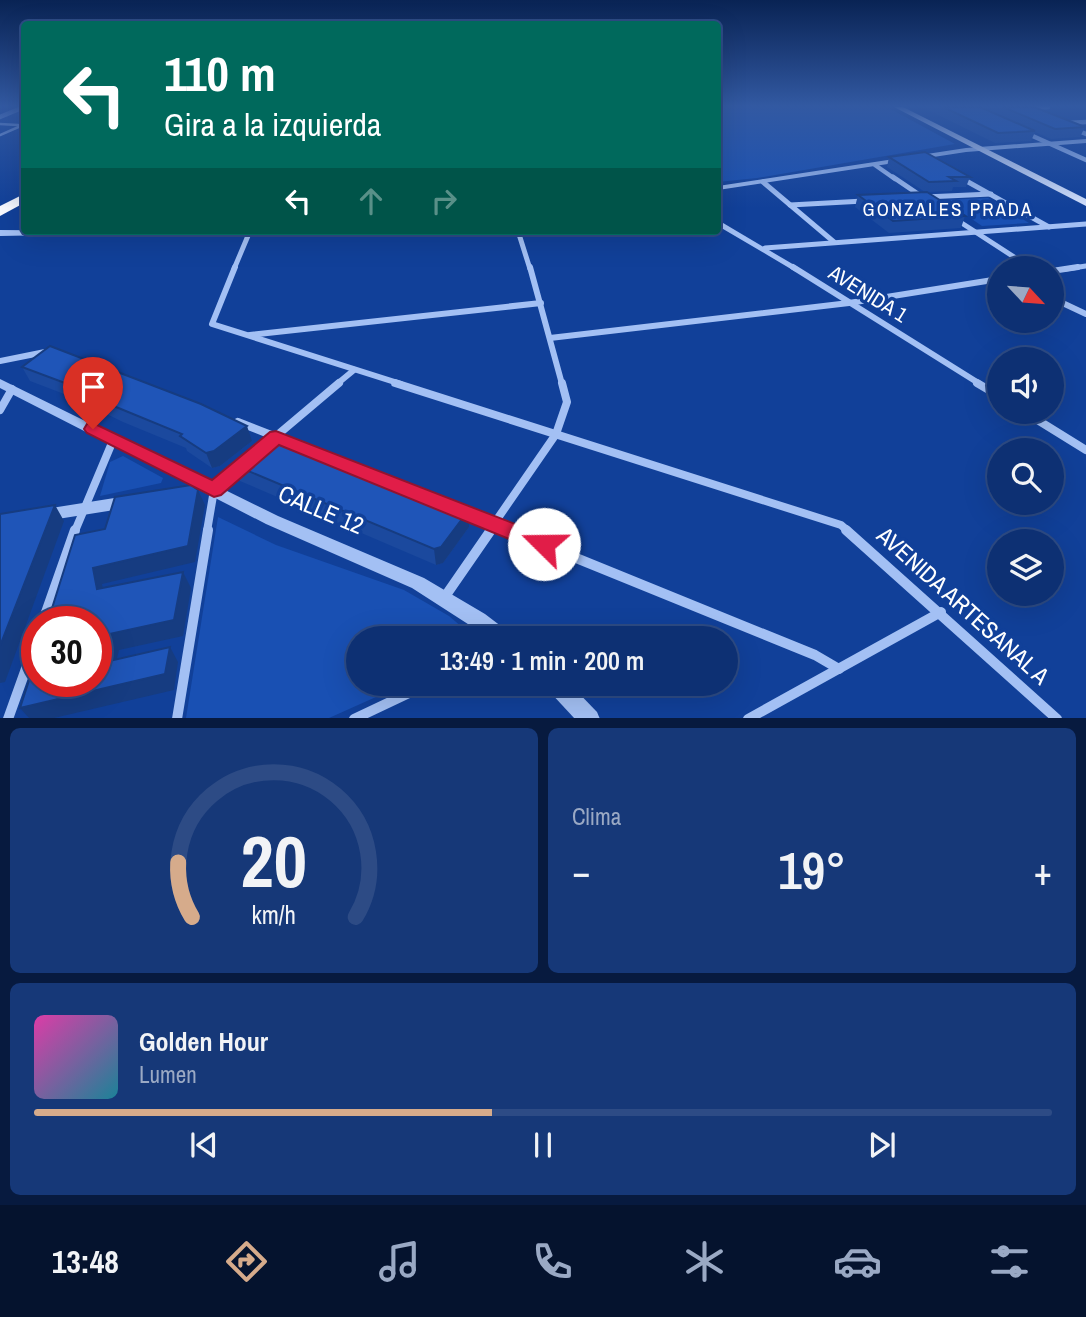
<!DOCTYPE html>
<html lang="es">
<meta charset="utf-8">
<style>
:root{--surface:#0d3073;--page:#163878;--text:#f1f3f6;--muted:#9aa9c4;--line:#2d4b85;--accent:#d6ab8b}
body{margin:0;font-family:"Archivo Narrow",sans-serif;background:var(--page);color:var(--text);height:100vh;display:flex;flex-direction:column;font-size:26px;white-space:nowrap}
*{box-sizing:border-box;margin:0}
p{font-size:23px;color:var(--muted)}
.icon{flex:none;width:38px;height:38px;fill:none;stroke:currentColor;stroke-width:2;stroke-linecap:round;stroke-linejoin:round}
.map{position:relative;height:718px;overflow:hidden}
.side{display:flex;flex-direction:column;gap:10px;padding:10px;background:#071a3f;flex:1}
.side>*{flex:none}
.hud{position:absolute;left:21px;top:21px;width:700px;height:214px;border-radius:7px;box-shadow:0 7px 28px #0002,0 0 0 2px var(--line);background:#00695c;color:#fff;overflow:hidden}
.needle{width:46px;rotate:116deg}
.buttons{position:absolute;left:987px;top:256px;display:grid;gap:14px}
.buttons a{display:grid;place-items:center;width:77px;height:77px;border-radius:50%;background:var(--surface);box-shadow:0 7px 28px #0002,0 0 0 2px var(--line);font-size:35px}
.speed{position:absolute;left:21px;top:606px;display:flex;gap:14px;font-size:35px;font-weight:700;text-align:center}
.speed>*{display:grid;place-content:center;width:91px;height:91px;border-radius:50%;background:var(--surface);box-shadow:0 7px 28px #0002,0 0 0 2px var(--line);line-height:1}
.speed .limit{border:10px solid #d22;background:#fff;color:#111}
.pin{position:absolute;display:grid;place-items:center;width:60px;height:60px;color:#fff;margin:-72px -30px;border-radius:50% 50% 50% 0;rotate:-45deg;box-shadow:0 0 7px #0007}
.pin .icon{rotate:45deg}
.me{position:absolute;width:77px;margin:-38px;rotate:292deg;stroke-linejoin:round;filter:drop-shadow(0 0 5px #0008)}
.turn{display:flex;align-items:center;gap:24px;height:147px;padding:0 28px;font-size:32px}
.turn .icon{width:91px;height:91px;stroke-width:2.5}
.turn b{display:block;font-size:49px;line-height:60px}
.lanes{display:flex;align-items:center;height:66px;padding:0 28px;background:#0003;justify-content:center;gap:35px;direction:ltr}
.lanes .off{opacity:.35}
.big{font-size:52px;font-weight:600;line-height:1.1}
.side .widget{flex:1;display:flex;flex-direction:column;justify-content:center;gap:10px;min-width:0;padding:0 24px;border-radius:10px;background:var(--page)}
.side .dial{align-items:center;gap:0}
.dial svg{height:182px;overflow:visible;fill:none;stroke:var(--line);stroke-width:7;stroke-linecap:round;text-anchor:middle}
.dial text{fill:var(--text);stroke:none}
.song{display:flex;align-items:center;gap:21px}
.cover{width:84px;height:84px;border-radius:10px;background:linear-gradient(135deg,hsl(320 70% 55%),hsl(190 70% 35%))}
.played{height:7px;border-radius:4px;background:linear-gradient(90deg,var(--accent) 45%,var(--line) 45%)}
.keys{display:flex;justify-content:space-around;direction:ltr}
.heat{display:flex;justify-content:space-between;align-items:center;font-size:38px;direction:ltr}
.side .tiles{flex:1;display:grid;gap:10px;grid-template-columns:1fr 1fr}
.widget:last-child{grid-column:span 2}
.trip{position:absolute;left:346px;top:626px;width:392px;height:70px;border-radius:35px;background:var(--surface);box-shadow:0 7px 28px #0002,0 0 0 2px var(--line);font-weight:600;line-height:70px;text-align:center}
.tabs{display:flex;height:112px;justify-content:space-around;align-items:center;background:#05132e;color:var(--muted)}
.tabs .icon{width:49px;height:49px}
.tabs .current{color:var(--accent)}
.tabs b{font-size:32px;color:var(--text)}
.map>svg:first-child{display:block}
.green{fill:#1950b3}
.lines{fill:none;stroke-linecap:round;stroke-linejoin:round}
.service{stroke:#a3c0f4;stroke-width:2.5}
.minor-far4{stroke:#a3c0f4;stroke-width:4.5}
.minor-far3{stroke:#a3c0f4;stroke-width:5}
.minor-far2{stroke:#a3c0f4;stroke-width:6}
.minor-far1{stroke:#a3c0f4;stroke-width:8}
.minor{stroke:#a3c0f4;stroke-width:10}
.tertiary{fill:#a3c0f4;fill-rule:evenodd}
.secondary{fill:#d3e1fd;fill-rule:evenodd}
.trunk{fill:#f8faff;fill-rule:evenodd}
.wall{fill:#1b499e}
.shaded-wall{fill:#163c81}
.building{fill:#1f55b8;stroke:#163c81;stroke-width:2}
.route{fill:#e11d48;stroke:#92132f;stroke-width:2}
.labels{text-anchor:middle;stroke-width:7;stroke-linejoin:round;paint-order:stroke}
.far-neighbourhood-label{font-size:19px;letter-spacing:2px;fill:#fff;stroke:#114099}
.street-label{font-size:21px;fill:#fff;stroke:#114099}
.near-street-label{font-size:24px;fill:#fff;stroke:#114099}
</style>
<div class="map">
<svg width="1086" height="719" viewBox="0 0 1086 719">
<rect width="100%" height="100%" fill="#114099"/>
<g class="green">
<path d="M718 107H887L955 144 757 178 718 182Z"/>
<path d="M988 198 1029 223 982 226 944 200Z"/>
<path d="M123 456 163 478 161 483 100 496 110 462Z"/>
<path d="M218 517 276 545 404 590 449 616 476 639H359V684H405L329 718H186Z"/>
</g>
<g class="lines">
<g class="service">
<path d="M0 124 18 125"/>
<path d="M0 135 23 125"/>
</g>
<g class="minor-far4">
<path d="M1027 108 1048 107"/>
<path d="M0 117 24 107"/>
<path d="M1066 123 1086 122"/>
<path d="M1073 129 1086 134"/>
<path d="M1026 133 1086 160"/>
<path d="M875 165 895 179"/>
</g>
<g class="minor-far3">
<path d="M893 177 921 196"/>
<path d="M961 178 1049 227"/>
<path d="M763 182 834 242"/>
<path d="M925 197 991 194"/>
<path d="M790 205 864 201"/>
<path d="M957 220 1031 268"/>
<path d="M718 223 796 269"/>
<path d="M518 231 530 269"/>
<path d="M765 248 1086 224"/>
<path d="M234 269 250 231"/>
<path d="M1066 269 1086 266"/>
</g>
<g class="minor-far2">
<path d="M235 267 212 324 401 384"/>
<path d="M530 267 562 384"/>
<path d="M793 267 980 384"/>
<path d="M1052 271 1078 267"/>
<path d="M1052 298 1086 314"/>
<path d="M250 335 541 303"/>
<path d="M550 338 849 303 999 279"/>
<path d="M0 361 50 351"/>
<path d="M337 384 354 370"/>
</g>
<g class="minor-far1">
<path d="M395 383 841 525 848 531"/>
<path d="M977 383 999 396"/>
<path d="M0 410 12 389"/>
<path d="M1023 411 1086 450"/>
<path d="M238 422 279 438"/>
<path d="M275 437 339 383"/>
<path d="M459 510 512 531"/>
<path d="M75 531 114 438"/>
<path d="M207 531 214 490 242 466"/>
<path d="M489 531 556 434 567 402 562 383"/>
</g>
<g class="minor">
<path d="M507 530 815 655 839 669"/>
<path d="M846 530 1057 719"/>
<path d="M444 598 491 530"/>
<path d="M43 621 75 530"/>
<path d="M8 719 37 638"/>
<path d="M177 719 208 530"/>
<path d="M354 719 428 684"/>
<path d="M748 719 941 612"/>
</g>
<g class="tertiary">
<path d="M1086 139V143L966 152 718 190V186L966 148Z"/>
<path d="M0 230 111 231 106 234 0 236Z"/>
<path d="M0 379 278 516 424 578 485 614 510 633 512 639H488L471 626 412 588 266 524 0 388Z"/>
<path d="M127 496 133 498 135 502 133 506 127 508 45 521 39 519 37 515 39 511 45 509Z"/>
<path d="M546 684H570L597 712 600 719H575L549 691Z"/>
</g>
<path class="secondary" d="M894 107H903L1086 199V206Z"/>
<path class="trunk" d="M24 194V203L0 216V206Z"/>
</g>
<g class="wall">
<path d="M922 107H1034L1085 127 1080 137 1051 139 1035 132 1031 141 995 143Z"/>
<path d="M889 157 970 177 966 187H953L952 191 927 192 965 216 961 228 889 233 855 207 858 195 925 192 887 167Z"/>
<path d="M22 367 252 441 220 466 212 468 187 451 186 448 123 422 86 404 85 402 30 381Z"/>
<path d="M234 465 469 527 443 563 436 565 240 481Z"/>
</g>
<g class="shaded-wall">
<path d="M247 426 252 441 220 466 212 468 206 453Z"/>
<path d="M198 490 205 505 195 562 102 584 106 604 97 589 93 568Z"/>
<path d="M55 505 64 521 5 682 0 683V646Z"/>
<path d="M468 511 469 527 443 563 436 565 434 549Z"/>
<path d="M183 572 191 588 183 636 119 650 112 678 101 663 109 634Z"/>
<path d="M170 647 178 662 174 690 54 718H29L20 708Z"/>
</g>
<g class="building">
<path d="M943 107H980L1035 131 998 133Z"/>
<path d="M1003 107H1034L1085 127 1055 129Z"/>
<path d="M925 152 970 177H949L956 181 929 182 889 157Z"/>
<path d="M927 192 965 216 893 221 858 195Z"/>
<path d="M50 346 201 404 247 426 214 451 206 453 180 436 182 434 116 407 78 390 81 389 22 367Z"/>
<path d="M274 434 468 511 441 547 434 549 234 465Z"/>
<path d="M191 485 198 490 188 546 93 568 97 589 183 572 174 620 109 634 101 663 170 647 165 674 20 708 37 656V681H96V621H48L75 535 105 529 115 497Z"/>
<path d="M55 505 0 646V514Z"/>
</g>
<linearGradient id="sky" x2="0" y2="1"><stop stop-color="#092354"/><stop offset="0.51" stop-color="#3259a2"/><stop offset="1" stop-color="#3259a2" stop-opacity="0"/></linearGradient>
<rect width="1086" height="208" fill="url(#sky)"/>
<path class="route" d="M93 423 212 480 270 432 276 431 551 538 555 544 551 550 544 553 536 550 279 445 221 495 214 497 87 433 84 429 87 424Z"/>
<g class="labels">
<g class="far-neighbourhood-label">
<text x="948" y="216">GONZALES PRADA</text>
</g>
<g class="street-label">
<text transform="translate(868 294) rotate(32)" y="7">AVENIDA 1</text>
</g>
<g class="near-street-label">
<text transform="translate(321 510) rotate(23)" y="8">CALLE 12</text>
<text transform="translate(963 606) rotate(42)" y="8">AVENIDA ARTESANAL A</text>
</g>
</g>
</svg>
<div class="buttons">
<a><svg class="needle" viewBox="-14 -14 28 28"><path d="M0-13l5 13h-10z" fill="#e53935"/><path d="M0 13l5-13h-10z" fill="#9aa9c4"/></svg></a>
<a><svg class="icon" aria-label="sound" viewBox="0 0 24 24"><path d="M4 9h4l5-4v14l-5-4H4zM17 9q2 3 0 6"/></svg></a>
<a><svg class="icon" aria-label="search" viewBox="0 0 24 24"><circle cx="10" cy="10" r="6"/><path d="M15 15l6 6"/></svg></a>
<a><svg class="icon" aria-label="layers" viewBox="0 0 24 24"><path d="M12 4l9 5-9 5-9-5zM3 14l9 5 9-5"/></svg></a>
</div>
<div class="speed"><div class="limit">30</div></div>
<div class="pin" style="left:93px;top:429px;background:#d93025"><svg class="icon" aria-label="arrive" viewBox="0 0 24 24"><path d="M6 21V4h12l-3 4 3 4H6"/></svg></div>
<svg class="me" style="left:544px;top:544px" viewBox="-20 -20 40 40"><circle r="19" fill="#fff"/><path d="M0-13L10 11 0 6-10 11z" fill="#e11d48"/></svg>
<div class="trip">13:49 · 1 min · 200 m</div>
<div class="hud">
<div class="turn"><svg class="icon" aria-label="left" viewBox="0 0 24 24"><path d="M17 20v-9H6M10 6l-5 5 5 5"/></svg><div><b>110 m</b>Gira a la izquierda</div></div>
<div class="lanes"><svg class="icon" aria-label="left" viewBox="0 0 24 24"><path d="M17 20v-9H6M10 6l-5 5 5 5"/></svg><svg class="icon off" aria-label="ahead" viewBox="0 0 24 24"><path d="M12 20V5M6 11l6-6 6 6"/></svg><svg class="icon off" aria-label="right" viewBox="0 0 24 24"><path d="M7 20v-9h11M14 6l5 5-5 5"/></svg></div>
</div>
</div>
<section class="side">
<div class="tiles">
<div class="widget dial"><svg viewBox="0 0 100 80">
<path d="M14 69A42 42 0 1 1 86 69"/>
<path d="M14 69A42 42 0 0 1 8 45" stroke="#d6ab8b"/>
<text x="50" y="56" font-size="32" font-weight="700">20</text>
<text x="50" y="72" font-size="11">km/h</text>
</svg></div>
<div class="widget"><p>Clima</p>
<div class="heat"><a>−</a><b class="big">19°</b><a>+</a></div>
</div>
<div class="widget">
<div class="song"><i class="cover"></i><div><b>Golden Hour</b><p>Lumen</p></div></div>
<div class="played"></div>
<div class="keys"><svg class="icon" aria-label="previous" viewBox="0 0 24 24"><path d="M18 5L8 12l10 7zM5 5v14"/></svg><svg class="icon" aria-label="pause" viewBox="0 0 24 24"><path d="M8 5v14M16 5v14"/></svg><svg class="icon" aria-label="next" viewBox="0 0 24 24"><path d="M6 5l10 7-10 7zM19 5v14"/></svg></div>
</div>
</div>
</section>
<nav class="tabs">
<b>13:48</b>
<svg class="icon current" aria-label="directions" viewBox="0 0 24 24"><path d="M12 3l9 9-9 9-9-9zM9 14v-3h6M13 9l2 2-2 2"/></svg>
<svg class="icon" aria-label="music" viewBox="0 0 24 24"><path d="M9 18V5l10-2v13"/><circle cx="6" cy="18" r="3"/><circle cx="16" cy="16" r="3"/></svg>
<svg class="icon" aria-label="phone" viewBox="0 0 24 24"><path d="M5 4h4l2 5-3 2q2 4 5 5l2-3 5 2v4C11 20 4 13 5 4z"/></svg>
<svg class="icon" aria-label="climate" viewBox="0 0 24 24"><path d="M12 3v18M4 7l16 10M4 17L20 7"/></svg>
<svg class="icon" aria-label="car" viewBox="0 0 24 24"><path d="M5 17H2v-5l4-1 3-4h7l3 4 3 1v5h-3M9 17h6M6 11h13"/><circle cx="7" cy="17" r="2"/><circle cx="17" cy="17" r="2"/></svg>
<svg class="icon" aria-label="filters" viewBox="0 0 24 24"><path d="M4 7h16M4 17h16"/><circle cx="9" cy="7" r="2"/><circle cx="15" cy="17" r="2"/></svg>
</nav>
